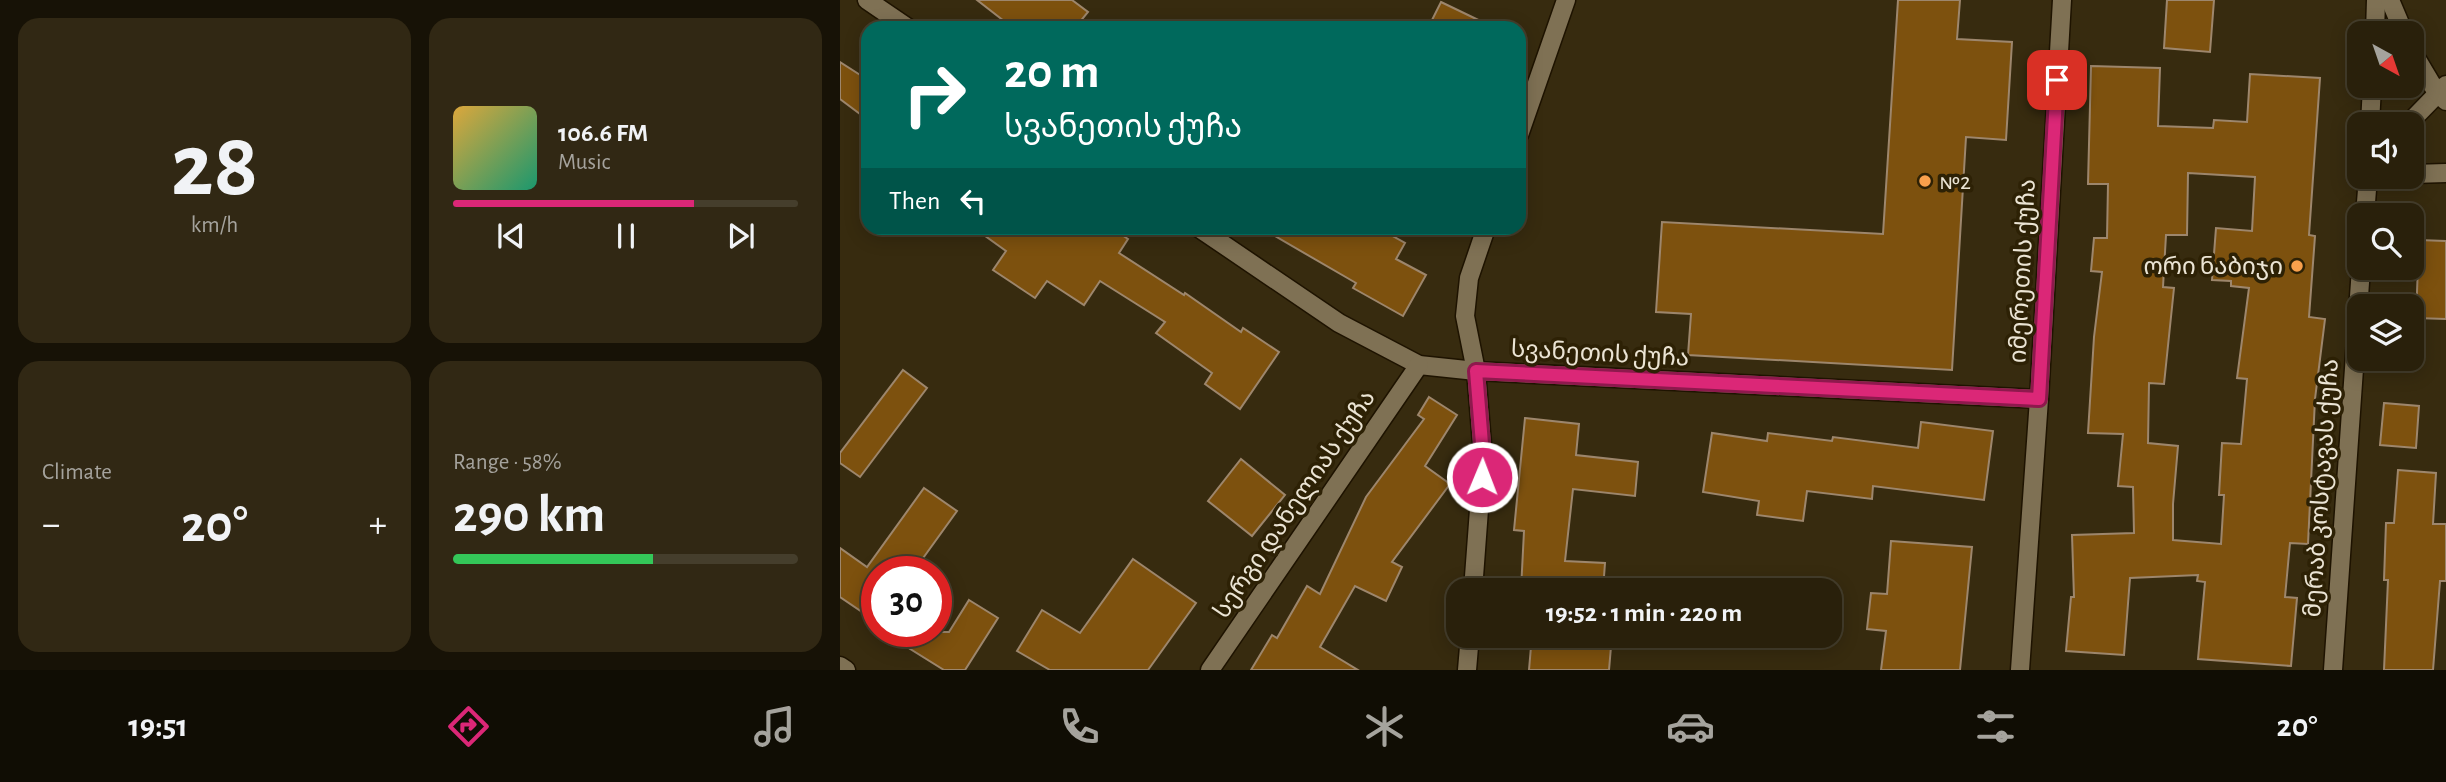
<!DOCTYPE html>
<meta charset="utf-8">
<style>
:root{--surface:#29200b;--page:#312814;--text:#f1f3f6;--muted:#a5a39d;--line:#453e2c;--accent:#db2777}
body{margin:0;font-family:"Alegreya Sans","Noto Sans Georgian",sans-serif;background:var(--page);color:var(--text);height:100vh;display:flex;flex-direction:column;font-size:26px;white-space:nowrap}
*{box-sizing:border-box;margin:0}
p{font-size:23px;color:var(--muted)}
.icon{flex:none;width:38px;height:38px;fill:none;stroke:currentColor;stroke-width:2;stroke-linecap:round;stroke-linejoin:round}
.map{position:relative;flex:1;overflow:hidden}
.details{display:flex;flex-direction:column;gap:18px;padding:18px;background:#171206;width:840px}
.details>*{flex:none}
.top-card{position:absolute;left:21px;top:21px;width:665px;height:214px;border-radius:21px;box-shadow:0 4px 18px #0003,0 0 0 2px var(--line);background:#00695c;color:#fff;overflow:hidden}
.needle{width:46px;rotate:140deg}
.fabs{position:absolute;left:1507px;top:21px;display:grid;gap:14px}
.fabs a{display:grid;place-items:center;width:77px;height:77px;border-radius:14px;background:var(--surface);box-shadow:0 4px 18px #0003,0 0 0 2px var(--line);font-size:35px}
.speed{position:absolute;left:21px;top:556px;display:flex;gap:14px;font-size:35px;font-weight:700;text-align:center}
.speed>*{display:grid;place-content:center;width:91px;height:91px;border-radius:50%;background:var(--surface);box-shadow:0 4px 18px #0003,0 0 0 2px var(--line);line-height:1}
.speed .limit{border:10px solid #d22;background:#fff;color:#111}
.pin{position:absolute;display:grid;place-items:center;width:60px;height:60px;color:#fff;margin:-30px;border-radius:14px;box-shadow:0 4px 10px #0006}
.me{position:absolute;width:77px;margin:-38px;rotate:1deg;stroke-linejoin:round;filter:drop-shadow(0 0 5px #0008)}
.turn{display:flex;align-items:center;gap:24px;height:147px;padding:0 28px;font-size:32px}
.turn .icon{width:91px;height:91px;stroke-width:2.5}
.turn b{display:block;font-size:49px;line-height:60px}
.then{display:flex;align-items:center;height:66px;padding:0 28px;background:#0003;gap:14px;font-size:26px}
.big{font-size:52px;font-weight:700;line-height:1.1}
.details .tile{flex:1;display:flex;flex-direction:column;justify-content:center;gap:10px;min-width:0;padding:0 24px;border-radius:21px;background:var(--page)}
.details .dial{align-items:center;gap:0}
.dial b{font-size:91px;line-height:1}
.song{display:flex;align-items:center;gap:21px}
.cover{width:84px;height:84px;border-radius:10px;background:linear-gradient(135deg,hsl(40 70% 55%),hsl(160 70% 35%))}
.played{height:7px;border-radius:4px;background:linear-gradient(90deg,var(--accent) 70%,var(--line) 70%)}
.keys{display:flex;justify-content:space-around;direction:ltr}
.heat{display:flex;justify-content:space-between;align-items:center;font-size:38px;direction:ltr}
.charge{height:10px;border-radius:5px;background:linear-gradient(90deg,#34c759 58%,var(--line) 0)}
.details .tiles{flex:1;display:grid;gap:18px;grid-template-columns:repeat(2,1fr)}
.trip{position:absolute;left:606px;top:578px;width:396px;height:70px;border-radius:21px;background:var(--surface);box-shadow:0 4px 18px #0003,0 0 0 2px var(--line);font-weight:700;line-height:70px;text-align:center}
.dock{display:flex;height:112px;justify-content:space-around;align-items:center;background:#100d04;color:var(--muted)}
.dock .icon{width:49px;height:49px}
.dock .active{color:var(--accent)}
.dock b{font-size:32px;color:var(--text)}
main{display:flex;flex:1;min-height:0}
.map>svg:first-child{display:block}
.building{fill:#7d510e;stroke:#9d866c;stroke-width:2;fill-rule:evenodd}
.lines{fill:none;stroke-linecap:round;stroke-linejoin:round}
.minor-casing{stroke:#1e1300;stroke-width:21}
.tertiary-casing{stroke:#1e1300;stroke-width:21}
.secondary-casing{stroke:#1e1300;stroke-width:21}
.minor{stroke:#7f7154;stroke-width:18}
.tertiary{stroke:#7f7154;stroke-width:18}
.secondary{stroke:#7f7154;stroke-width:18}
.route-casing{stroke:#8e194d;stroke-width:18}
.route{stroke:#db2777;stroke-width:12}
.poi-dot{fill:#f9a04c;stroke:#2d2105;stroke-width:2.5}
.labels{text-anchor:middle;stroke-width:7;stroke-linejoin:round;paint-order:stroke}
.poi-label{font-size:24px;fill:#ebe4d4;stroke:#2d2105;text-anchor:start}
.street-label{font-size:24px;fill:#ebe4d4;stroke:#2d2105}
</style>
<main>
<section class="details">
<div class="tiles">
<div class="tile dial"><b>28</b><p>km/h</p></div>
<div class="tile">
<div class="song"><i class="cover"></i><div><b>106.6 FM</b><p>Music</p></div></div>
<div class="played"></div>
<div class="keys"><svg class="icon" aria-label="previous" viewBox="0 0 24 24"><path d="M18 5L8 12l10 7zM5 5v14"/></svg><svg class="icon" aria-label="pause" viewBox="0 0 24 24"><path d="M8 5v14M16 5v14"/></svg><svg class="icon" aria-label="next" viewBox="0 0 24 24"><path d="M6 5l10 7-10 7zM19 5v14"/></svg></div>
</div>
<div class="tile"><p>Climate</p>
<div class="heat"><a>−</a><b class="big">20°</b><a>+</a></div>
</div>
<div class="tile"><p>Range · 58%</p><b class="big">290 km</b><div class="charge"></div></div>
</div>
</section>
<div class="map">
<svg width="1606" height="670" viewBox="0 0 1606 670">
<rect width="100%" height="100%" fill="#372b0f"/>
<g class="building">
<path d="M137 0H232L248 12 235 28H173Z"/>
<path d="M1058 0H1120L1117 39 1172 42 1166 140 1126 137 1112 370 848 355 851 314 816 312 822 222 1043 234Z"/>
<path d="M1327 0H1374L1370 52 1324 48Z"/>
<path d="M601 2 655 28H588Z"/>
<path d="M0 62 28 80V120L0 99Z"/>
<path d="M1251 66 1320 68 1318 126 1373 128 1374 120 1407 122 1410 74 1480 78 1469 235 1475 236 1469 317 1485 319 1475 399 1468 544 1450 543 1445 597 1457 598 1451 666 1358 659 1365 582 1357 581 1358 575 1290 578 1284 655 1226 651 1231 597H1234L1232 535 1294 533 1293 487 1278 486 1283 434 1248 433 1254 337 1262 272 1251 271 1254 238H1267L1268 184H1248ZM1348 173 1415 177 1412 231 1376 228 1372 280 1391 281V286L1409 288 1397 378 1407 379 1401 444 1382 443 1379 495H1384L1381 544 1333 540V504L1338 446 1308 443 1309 383 1324 384 1334 288 1323 287 1326 235H1347Z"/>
<path d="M134 228H271L288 239 279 253 344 295 345 293 401 332 403 328 439 352 400 409 365 384 372 373 316 333 325 322 260 281 244 305 207 281 195 298 153 270 166 251Z"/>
<path d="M421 228H538L565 243 556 259 586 275 563 316 513 288 516 283Z"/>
<path d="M1579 240 1606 241V319L1576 318Z"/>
<path d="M63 370 87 388 20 477 0 463V453Z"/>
<path d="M589 397 617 415 585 466 610 484 552 562 562 567 546 601 515 586 480 647 518 670H411L432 635 437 638 467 586 480 594 526 497 584 419 578 415Z"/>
<path d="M1544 403 1579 406 1576 448 1540 445Z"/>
<path d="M685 418 739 424 736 455 798 462 795 496 733 489 725 561 765 563 763 590H681L684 531 674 530Z"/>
<path d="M1081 422 1153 431 1144 500 1033 486 1032 499 967 491 963 521 917 515 919 501 863 492 872 433 927 441 928 433 992 441 993 437 1078 448Z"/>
<path d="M401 459 445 495 412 536 368 501Z"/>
<path d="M1558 470 1596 473 1593 524H1606V581H1600L1593 670H1544L1548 580H1544L1546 523H1554Z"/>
<path d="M84 488 117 511 73 572H35L37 574V622L0 597V548L27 567Z"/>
<path d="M1051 541 1132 547 1120 670H1041L1046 631 1027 629 1031 593 1047 594Z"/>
<path d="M293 559 356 603 308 670H210L177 651 202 610 240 633Z"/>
<path d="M129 600 158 618 125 670H104L43 632H109Z"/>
<path d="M692 635H772L769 670H689Z"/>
</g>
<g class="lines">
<defs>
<g id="minor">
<path d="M27 0 68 28"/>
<path d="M679 135 726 0"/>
<path d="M359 228 499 323 579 365 636 371 1199 399"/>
<path d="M633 590 643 456 636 371 625 316 629 278 646 228"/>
<path d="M0 666 6 670"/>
<path d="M370 670 579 365"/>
<path d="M627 670 630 635"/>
<path d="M1180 670 1199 399 1222 0"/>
</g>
<g id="tertiary">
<path d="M1535 33 1536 0"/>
<path d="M1530 124 1532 86"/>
<path d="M1568 124 1606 85"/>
<path d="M1572 174 1606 173"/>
<path d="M1525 215 1528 177"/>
<path d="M1493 670 1521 268"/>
</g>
<g id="secondary">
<path d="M1550 0 1564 33"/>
<path d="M1572 51 1597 93 1606 101"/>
</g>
</defs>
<use href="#minor" class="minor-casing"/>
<use href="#tertiary" class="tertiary-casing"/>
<use href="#secondary" class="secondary-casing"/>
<use href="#minor" class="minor"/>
<use href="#tertiary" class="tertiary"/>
<use href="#secondary" class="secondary"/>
</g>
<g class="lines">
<defs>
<path id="route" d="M642 477 643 456 636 371 1199 399 1217 80"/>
</defs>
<use href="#route" class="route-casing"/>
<use href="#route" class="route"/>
</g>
<g class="poi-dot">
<circle cx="1085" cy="181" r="7"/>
<circle cx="1457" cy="266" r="7"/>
</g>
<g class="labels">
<g class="poi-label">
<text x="1099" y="189">№2</text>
<text x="1443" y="274" text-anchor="end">ორი ნაბიჯი</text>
</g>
<g class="street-label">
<text transform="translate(1182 271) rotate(-87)" y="8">იმერეთის ქუჩა</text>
<text transform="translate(760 353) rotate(3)" y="8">სვანეთის ქუჩა</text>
<text transform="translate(1481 488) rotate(-86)" y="8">მერაბ კოსტავას ქუჩა</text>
<text transform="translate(454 504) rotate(-56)" y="8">სერგი დანელიას ქუჩა</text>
</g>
</g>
</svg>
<div class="fabs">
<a><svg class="needle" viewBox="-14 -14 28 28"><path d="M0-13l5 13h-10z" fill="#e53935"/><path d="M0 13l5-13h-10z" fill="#a5a39d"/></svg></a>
<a><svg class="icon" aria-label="sound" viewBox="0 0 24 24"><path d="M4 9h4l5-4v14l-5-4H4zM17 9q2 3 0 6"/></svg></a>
<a><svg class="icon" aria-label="search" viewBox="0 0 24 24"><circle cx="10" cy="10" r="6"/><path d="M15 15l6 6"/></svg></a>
<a><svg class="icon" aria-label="layers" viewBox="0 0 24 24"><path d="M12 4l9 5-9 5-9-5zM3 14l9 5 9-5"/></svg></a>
</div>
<div class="speed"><div class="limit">30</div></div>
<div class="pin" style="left:1217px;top:80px;background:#d93025"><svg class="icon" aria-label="arrive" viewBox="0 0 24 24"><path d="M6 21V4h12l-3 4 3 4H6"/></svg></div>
<svg class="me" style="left:642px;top:477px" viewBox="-20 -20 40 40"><circle r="17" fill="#db2777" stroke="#fff" stroke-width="3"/><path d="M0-11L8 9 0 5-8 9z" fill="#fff"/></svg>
<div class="trip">19:52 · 1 min · 220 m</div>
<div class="top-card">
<div class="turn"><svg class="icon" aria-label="right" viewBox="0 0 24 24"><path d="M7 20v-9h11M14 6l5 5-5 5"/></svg><div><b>20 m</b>სვანეთის ქუჩა</div></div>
<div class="then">Then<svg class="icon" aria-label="left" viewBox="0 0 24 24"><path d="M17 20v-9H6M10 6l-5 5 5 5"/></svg></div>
</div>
</div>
</main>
<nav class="dock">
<b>19:51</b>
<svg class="icon active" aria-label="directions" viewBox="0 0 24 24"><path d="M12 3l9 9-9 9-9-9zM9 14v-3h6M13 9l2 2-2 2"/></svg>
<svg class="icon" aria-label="music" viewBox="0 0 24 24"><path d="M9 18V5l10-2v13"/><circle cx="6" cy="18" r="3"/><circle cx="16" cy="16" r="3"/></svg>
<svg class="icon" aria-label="phone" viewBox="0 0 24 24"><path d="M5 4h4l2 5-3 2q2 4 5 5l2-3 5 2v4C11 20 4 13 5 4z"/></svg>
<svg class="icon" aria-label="climate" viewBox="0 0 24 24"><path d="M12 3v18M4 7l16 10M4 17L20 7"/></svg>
<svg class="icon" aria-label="car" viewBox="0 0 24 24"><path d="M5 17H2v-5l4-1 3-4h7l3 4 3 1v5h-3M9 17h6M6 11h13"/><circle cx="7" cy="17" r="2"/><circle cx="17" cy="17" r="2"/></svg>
<svg class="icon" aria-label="filters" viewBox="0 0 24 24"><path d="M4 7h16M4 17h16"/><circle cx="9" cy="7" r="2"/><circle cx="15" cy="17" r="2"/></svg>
<b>20°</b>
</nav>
